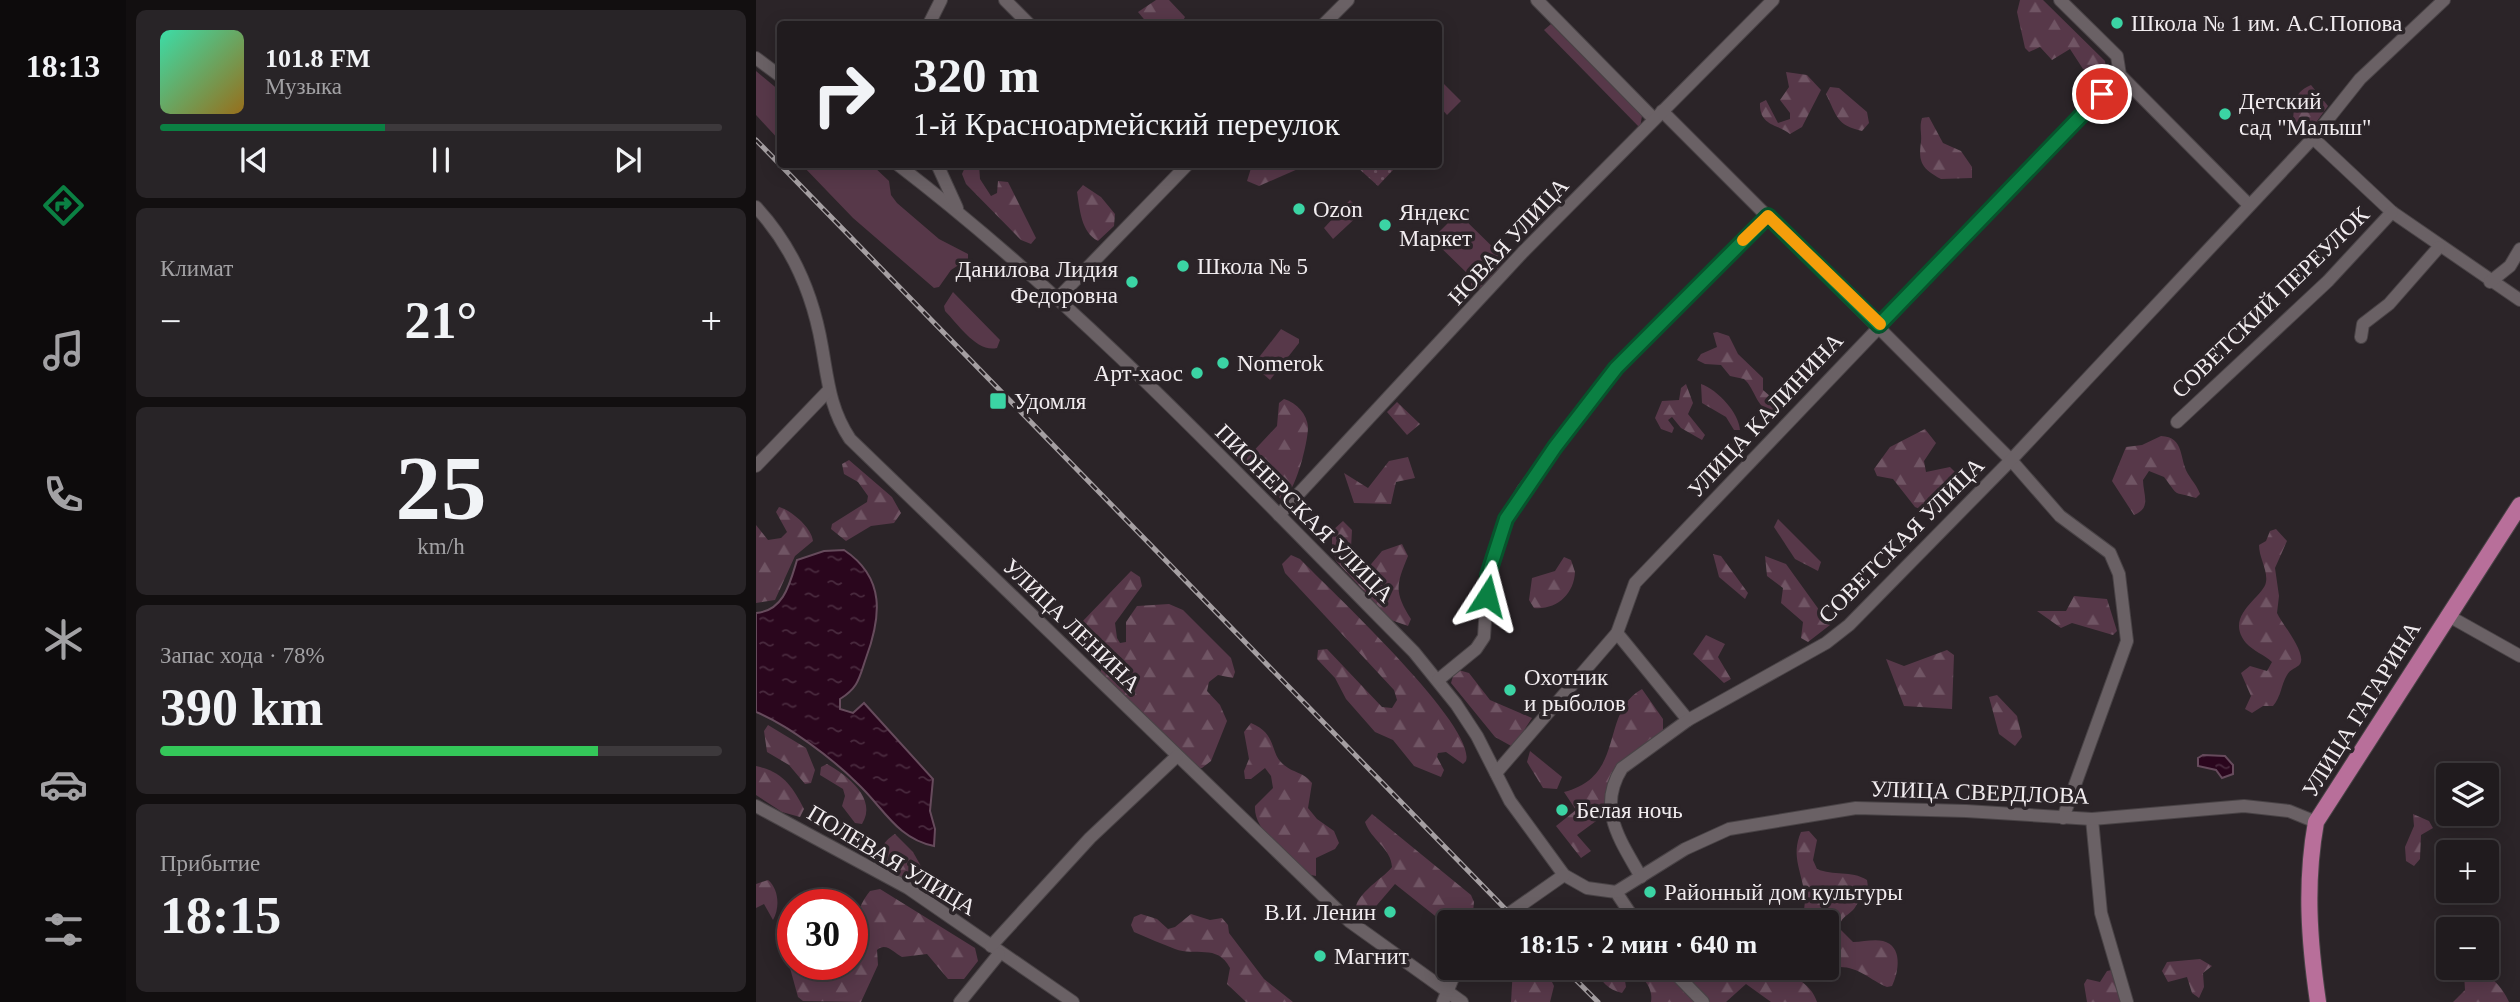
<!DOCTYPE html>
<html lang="ru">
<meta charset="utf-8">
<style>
:root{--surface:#201b1e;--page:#282427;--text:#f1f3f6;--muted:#a2a1a4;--line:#3d393c;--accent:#0b8043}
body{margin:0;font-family:Georgia,serif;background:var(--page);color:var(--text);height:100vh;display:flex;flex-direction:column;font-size:26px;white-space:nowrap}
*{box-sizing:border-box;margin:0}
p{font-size:23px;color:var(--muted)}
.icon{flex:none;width:38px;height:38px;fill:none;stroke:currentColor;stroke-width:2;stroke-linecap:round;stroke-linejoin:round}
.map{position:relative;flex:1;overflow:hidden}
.details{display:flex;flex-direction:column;gap:10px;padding:10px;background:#120f10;width:630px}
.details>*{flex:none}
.guide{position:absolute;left:21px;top:21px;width:665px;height:147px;border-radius:7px;box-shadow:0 4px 18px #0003,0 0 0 2px var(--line);background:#201b1e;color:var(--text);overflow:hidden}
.tools{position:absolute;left:1680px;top:763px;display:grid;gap:14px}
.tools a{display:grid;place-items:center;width:63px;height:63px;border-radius:7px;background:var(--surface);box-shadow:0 4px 18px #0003,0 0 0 2px var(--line);font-size:35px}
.speed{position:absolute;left:21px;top:889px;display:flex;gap:14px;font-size:35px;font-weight:700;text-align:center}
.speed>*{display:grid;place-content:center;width:91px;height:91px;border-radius:50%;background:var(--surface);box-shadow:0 4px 18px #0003,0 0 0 2px var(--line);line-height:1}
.speed .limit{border:10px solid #d22;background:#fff;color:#111}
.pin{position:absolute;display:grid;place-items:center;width:60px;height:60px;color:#fff;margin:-30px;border:4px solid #fff;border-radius:50%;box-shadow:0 2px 7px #0007}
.me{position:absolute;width:77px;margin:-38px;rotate:9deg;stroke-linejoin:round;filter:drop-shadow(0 0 5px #0008)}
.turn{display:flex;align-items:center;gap:24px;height:147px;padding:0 21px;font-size:32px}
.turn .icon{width:91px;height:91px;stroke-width:2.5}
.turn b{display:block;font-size:49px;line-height:60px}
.big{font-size:52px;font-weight:700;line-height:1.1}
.details .tile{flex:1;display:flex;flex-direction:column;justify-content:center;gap:10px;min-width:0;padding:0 24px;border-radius:10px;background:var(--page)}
.details .dial{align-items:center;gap:0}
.dial b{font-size:91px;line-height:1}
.song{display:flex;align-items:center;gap:21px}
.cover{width:84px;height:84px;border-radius:10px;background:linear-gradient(135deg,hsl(160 70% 55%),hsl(40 70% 35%))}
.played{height:7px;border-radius:4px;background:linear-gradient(90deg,var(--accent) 40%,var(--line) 40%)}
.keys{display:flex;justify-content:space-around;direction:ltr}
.heat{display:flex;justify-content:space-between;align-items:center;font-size:38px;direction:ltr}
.charge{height:10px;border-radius:5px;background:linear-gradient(90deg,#34c759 78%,var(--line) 0)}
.trip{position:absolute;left:681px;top:910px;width:402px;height:70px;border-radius:7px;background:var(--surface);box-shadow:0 4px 18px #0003,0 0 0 2px var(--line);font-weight:700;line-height:70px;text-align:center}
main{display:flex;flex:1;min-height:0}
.dock{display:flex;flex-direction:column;width:126px;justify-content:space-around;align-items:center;background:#0d0b0c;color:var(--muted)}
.dock .icon{width:49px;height:49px}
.dock .current{color:var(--accent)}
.dock b{font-size:32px;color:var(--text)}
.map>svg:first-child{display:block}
.green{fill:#573849}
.forest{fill:url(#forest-firs)}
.park{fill:url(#park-dots)}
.water{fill:url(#water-ripples);stroke:#664b5c;stroke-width:2}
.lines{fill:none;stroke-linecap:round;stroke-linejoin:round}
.minor-casing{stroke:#494346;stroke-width:14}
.major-casing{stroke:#494346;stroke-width:18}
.minor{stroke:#6a6165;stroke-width:12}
.major{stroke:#b86f9a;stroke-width:16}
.rail-casing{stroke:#a59fa2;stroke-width:5}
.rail{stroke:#2b2428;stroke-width:2.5;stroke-dasharray:8;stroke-linecap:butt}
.route-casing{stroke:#07532c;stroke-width:18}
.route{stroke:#0b8043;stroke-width:12}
.slow{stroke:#f59e0b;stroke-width:12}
.poi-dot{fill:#3bd4a4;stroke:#2b2428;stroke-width:2.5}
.labels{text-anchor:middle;stroke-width:7;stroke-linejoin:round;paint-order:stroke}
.poi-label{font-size:23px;fill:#f1ecef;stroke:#2b2428;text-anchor:start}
.street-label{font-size:23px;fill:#f1ecef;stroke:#2b2428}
</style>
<main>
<nav class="dock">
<b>18:13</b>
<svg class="icon current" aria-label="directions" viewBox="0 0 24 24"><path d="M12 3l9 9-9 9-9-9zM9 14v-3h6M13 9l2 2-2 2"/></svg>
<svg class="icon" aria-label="music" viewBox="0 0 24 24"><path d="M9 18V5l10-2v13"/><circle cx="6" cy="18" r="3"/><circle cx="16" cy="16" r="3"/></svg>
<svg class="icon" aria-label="phone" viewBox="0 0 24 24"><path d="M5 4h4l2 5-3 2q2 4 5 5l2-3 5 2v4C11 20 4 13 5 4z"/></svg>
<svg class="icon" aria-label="climate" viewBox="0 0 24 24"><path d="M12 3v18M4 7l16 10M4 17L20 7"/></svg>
<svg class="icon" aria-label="car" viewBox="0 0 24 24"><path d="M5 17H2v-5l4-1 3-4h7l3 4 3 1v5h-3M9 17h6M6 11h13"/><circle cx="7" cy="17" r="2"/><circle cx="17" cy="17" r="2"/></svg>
<svg class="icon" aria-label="filters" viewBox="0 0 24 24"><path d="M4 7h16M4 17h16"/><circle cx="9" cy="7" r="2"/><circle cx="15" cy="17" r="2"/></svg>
</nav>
<section class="details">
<div class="tile">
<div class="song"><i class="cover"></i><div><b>101.8 FM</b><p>Музыка</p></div></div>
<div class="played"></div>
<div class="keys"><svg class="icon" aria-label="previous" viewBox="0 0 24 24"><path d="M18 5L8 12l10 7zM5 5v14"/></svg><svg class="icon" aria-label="pause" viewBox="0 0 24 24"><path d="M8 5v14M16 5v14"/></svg><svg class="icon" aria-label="next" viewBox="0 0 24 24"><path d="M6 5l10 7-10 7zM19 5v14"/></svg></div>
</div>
<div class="tile"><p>Климат</p>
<div class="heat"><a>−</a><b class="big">21°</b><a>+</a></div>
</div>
<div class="tile dial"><b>25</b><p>km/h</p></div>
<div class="tile"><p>Запас хода · 78%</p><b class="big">390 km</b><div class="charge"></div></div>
<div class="tile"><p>Прибытие</p><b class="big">18:15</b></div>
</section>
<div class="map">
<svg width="1764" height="1002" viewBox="0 0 1764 1002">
<defs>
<pattern id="forest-firs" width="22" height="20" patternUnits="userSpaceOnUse" patternTransform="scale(1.75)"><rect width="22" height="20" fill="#573849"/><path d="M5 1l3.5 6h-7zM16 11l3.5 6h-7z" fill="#705564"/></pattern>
<pattern id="park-dots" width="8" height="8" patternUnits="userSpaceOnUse" patternTransform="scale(1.75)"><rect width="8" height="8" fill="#573849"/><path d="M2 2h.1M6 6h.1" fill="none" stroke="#705564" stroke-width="1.8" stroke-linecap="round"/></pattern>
<pattern id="water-ripples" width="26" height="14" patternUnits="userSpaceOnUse" patternTransform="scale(1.75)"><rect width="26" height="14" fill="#2a061d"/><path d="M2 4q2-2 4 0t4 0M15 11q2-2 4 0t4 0" fill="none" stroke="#492a3e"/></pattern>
</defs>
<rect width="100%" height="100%" fill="#2b2428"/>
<g class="green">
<path d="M795 24 886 116 884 128 788 30Z"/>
<path d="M0 71 24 91V141L0 115Z"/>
<path d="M686 82 705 101 691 115 683 106V85Z"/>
<path d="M46 165H116L133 181 135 195 141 203 183 239 212 254V259L195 270 183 287 178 288 97 218Z"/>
<path d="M594 200 606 212 577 239 568 228Z"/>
<path d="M702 213 751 261 723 289 715 287V277L676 239Z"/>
<path d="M197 292 244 340 241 348C221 353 202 324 189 311L188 306Z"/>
<path d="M525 329 543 339V343L514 380 497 365Z"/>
</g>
<g class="forest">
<path d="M400 0H413L429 17 425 24H392L382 12Z"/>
<path d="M1264 0H1287L1349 61 1350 68 1342 74 1327 69 1314 49 1296 60 1284 47 1273 52 1269 48 1261 12Z"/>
<path d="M1030 72 1051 75 1065 90 1046 127 1034 134C1022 124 1003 126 1004 103L1010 100 1022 123 1034 119V113L1024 100 1033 87Z"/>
<path d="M1555 85 1572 106 1556 128 1545 134 1536 125C1540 107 1534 94 1555 85Z"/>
<path d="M1074 87 1083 88 1111 112 1113 123 1106 131C1080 125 1081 116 1070 94Z"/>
<path d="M1173 117 1187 143 1205 151 1216 167V178L1185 179C1166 169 1162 162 1165 142 1166 133 1163 127 1166 118Z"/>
<path d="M210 165H223L224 179 235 196 241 193 242 181 252 182 280 238 275 244 265 240 210 184 206 174Z"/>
<path d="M551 165 503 186 491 181 496 165Z"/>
<path d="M327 185 345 197 359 214 358 226 342 241C325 232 324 210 321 192Z"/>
<path d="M961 332 973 336 982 354 1007 378V390L1023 404 1021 411C1001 414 1000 389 988 379L974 376 965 365 949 364 941 360 945 354 961 347 957 333Z"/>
<path d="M930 384 937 403 932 414 949 435 946 440 925 428 916 417 912 420 918 428 916 433 905 429 899 418 906 401 923 400 925 388Z"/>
<path d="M945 384C962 390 983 413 984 430H978L970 417 946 403Z"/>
<path d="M528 399C541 403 551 414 552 427 552 443 539 494 526 500L490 466 491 458 521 426 523 403Z"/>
<path d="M641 402 664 424 651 435 631 412Z"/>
<path d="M1169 429 1180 443 1168 461 1170 472 1194 467 1210 483 1178 515 1159 507 1137 479 1121 476 1118 469 1134 447Z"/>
<path d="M1405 436C1429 437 1423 459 1432 474 1437 482 1441 486 1444 494L1440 498C1414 490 1425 499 1408 477L1393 471 1387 480C1387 494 1396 508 1378 515L1356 481 1370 447 1386 445Z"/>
<path d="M652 457 659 478 640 482 635 504 598 503 588 473 612 488 633 461Z"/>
<path d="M93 460 136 497 145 513 138 523 115 526 90 541 75 529 76 524 111 502 112 496 102 482 88 474 86 464Z"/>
<path d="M23 507C35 510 56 528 57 541L39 556 19 600 0 603V525L12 540 25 538 31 532 20 512Z"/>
<path d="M1022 519 1065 562 1062 571 1039 559 1018 527Z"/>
<path d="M587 521 596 530 595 548 611 569 626 551 646 544 652 556C640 585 638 592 655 619L652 626 635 620 580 561 576 546V531Z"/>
<path d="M1520 529 1531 541 1519 568 1523 596 1521 613C1526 624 1551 653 1544 664 1541 668 1534 669 1531 675 1525 685 1525 697 1517 706H1507L1496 713 1489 709 1495 696 1485 673 1494 666 1511 671 1516 662C1509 655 1497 651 1490 643 1467 615 1508 597 1510 582 1512 570 1503 558 1503 545L1510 541 1514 531Z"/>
<path d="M957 554 965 556 992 593 989 599 963 577Z"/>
<path d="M535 555 544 559C573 589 721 726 710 761L707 764 690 752 682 753 681 757 688 770 685 777 658 766 637 740 619 732 590 699 579 678 561 659 562 650 571 649 626 707 636 708 641 700 638 690 529 573 526 564Z"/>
<path d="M1009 556 1030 564 1074 625 1052 642 1045 638 1047 622 1025 603 1027 588 1011 576Z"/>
<path d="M808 557 815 560 819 572C818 594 801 610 778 608L773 600 776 578 799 571Z"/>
<path d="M375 571 384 577 386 586 359 623 361 638 364 643 370 642V622L381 606 413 604 427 610 475 658 479 672 477 678 462 675 453 682 451 691 464 705 471 721 455 761 446 768H442L345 673V648C335 640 325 650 319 633L324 624Z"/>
<path d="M1318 596 1351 599 1361 631 1357 635 1316 623 1305 628 1281 611H1310Z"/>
<path d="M950 635 969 644 962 657 975 679 968 683 937 654Z"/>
<path d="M1191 650 1198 655 1196 709 1148 706 1130 659 1148 666Z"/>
<path d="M699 669 713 673 734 700 776 718 757 747 739 737 695 683Z"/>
<path d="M886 689 907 719V730L859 769 851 813 821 835 835 851 825 858 800 826 820 810 808 792C871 776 843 713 886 689Z"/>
<path d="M1241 695 1261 716 1266 737 1259 746 1243 734 1233 697Z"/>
<path d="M495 723C522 734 513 753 528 765 537 773 548 772 556 783L552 808 561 819 578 831 583 843 579 849 560 858V876L555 875C537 858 497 833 499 806L517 788 515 776 509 768 495 779H489L488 771 493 759 488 732Z"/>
<path d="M12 725 50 748 59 770 55 783 49 784 33 765 11 752 8 731Z"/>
<path d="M774 751 806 777 801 789 787 788 771 762Z"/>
<path d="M71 764C91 775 122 799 106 824L99 823 86 806 89 796 87 789 64 775 65 767Z"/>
<path d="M0 766C27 772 36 786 48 809L44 817 26 812 0 795Z"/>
<path d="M616 814 715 895 718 902 716 922H693V927L639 884 609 919 600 916C594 896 626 880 636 867 635 848 615 840 609 822Z"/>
<path d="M1657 814 1673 821 1677 828 1665 835 1664 859 1658 866 1650 861 1649 847 1658 826Z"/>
<path d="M1053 831 1061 840 1057 860 1061 869C1077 876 1095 870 1111 880L1112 887C1105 895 1101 906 1097 910 1090 917 1085 917 1083 928L1097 942C1107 942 1117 939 1127 941 1147 946 1143 972 1136 986L1131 987C1114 980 1102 966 1082 967L1078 975 1069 978 1054 968H1071V922L1047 921C1047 914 1049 906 1049 898 1047 873 1034 857 1045 832Z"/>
<path d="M139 834 157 852 166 868 155 879C127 878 112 850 139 834Z"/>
<path d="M12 880C23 889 24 908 17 920L8 904 0 908V884Z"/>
<path d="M124 889 219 948 222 961 208 979H192L171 954 146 957C137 952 130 942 121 950L122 965 105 1002 47 1001 42 997 34 968 25 952 26 941 37 944V964H96C96 938 97 912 114 891Z"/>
<path d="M385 914 401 919 412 929 419 927 435 914 454 920 466 918 472 925 473 933 508 979 537 1002H490L471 984 474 968C461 943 439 957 419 949 406 944 392 938 378 932L375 925 378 917Z"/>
<path d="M1444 959 1456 966 1447 973 1448 987 1443 998 1436 993 1431 977 1412 982 1406 971 1411 962Z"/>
<path d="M757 968H789L798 986 794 1002H755Z"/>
<path d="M840 968H891L903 979H917L941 1002H895C898 988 886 974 873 969L868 974 870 987 866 993C853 990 843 981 840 968Z"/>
<path d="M921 968C957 968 1046 956 1061 1002H1015L990 984 970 1002H952Z"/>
<path d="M1716 969C1732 972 1747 987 1753 1002H1697L1709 990 1708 974Z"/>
<path d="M1356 970 1367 1002H1331L1328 984 1331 979 1344 982 1351 971Z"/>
</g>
<path class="park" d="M603 165H632L637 170 622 186 601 167Z"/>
<g class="water">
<path d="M88 550C130 578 125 617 110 658 103 678 103 687 84 699V709L97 713 108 703 177 779 174 811 179 829 178 846C141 839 127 807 101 783 77 759 32 725 0 712V613C28 611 34 583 41 560L68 551Z"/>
<path d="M1447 755 1469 756 1477 765V774L1466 778 1460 770 1442 766V758Z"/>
</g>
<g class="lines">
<defs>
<g id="minor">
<path d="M249 0 273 24"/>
<path d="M781 0 898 119"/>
<path d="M1304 0 1361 56 1364 75 1493 205"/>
<path d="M173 24 185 0"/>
<path d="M568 24 592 0"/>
<path d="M0 58 24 76"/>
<path d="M906 111 1255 460 1304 516 1354 553 1363 574 1371 641 1307 818"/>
<path d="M1557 138 1636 212 1764 300"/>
<path d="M141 164C329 308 491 484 658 652L700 704 721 736 754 801 808 875 831 888 860 892 880 922"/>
<path d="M181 164 201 208"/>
<path d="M0 207C37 247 57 294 66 347 72 381 74 409 94 439L593 921 706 1002"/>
<path d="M1734 282 1754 266 1764 249"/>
<path d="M303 297 432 164"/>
<path d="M1605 337 1607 324 1633 304 1683 247"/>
<path d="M1421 422 1572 281 1636 212"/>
<path d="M0 466 72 391"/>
<path d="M523 515 767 252 1017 0"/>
<path d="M1691 615 1764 656"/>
<path d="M861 633 932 720"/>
<path d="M682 680 720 649 728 637 732 575 744 533 767 490 860 368 1012 216"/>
<path d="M740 773 861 633 879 583 1364 75"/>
<path d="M0 806 152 888 317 1002"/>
<path d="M1336 819 1345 913 1371 1002"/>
<path d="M885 877C865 841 840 809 866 768L932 720 1070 643 1093 625 1255 460 1557 138 1604 79 1688 0"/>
<path d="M860 892 929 849 973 829 1100 808 1210 811 1336 819 1488 806 1533 811 1560 822"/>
<path d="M741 922 808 875"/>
<path d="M235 946 334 838 421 756"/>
<path d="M914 968 947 1002"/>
<path d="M204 1002 243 954"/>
<path d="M687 1002 701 968"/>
</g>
<path id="major" d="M1562 1002C1553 940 1549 883 1560 822L1764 505"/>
</defs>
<use href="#minor" class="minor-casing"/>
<use href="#major" class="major-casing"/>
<use href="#minor" class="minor"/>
<use href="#major" class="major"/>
<defs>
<g id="rail">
<path d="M0 140 762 922"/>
<path d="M808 968 842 1002"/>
</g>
</defs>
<use href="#rail" class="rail-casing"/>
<use href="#rail" class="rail"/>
</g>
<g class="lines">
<defs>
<path id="route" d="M731 596 732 575 750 519 799 447 860 368 1012 216 1123 325 1346 94"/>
</defs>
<use href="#route" class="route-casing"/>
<use href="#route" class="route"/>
<path class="slow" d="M987 240 1012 216 1124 324"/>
</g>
<g class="poi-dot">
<circle cx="1361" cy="23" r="7"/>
<circle cx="1469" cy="114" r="7"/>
<circle cx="543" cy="209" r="7"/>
<circle cx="629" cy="225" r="7"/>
<circle cx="427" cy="266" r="7"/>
<circle cx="376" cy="282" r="7"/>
<circle cx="467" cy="363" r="7"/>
<circle cx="441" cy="373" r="7"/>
<rect x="233" y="392" width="18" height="18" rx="3.5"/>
<circle cx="754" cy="690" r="7"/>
<circle cx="806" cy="810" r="7"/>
<circle cx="894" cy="892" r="7"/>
<circle cx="634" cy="912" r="7"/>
<circle cx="564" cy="956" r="7"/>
</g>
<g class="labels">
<g class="poi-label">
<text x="1375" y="31">Школа № 1 им. А.С.Попова</text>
<text x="1483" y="109">Детский<tspan x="1483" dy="26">сад "Малыш"</tspan></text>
<text x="557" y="217">Ozon</text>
<text x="643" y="220">Яндекс<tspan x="643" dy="26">Маркет</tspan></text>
<text x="441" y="274">Школа № 5</text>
<text x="362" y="277" text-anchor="end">Данилова Лидия<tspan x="362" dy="26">Федоровна</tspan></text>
<text x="481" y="371">Nomerok</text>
<text x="427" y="381" text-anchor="end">Арт-хаос</text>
<text x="258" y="409">Удомля</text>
<text x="768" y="685">Охотник<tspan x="768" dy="26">и рыболов</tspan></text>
<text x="820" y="818">Белая ночь</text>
<text x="908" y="900">Районный дом культуры</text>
<text x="620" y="920" text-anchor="end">В.И. Ленин</text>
<text x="578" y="964">Магнит</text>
</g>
<g class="street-label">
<text transform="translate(752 241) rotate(-47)" y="8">НОВАЯ УЛИЦА</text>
<text transform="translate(1514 302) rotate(-44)" y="8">СОВЕТСКИЙ ПЕРЕУЛОК</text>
<text transform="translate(1009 415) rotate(-47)" y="8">УЛИЦА КАЛИНИНА</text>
<text transform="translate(549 513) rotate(45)" y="8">ПИОНЕРСКАЯ УЛИЦА</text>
<text transform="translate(1145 540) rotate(-45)" y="8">СОВЕТСКАЯ УЛИЦА</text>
<text transform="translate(316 625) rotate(44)" y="8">УЛИЦА ЛЕНИНА</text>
<text transform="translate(1605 709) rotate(-58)" y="8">УЛИЦА ГАГАРИНА</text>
<text transform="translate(1224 792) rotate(2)" y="8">УЛИЦА СВЕРДЛОВА</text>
<text transform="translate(136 860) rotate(31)" y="8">ПОЛЕВАЯ УЛИЦА</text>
</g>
</g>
</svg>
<div class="tools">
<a><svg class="icon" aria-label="layers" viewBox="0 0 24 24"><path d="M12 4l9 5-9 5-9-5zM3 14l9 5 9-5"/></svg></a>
<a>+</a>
<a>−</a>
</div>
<div class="speed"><div class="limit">30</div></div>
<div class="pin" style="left:1346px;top:94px;background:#d93025"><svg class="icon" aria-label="arrive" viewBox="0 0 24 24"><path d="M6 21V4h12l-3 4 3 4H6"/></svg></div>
<svg class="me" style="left:731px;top:596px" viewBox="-20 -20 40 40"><path d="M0-17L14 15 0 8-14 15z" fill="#0b8043" stroke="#fff" stroke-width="4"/></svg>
<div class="trip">18:15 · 2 мин · 640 m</div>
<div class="guide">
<div class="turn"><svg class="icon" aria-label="right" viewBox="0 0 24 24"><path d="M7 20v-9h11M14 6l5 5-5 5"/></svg><div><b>320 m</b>1-й Красноармейский переулок</div></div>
</div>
</div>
</main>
